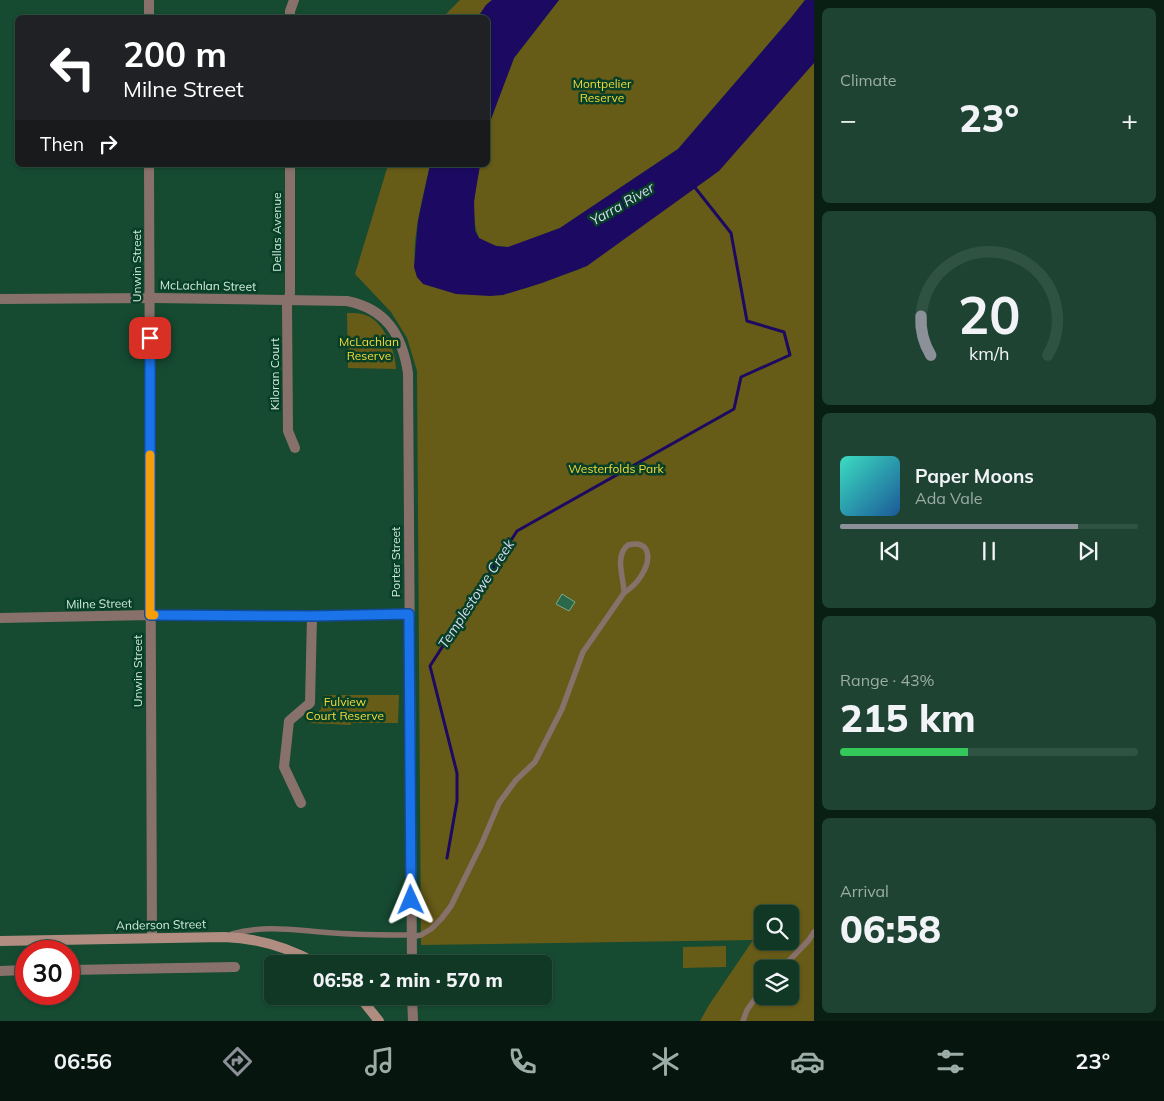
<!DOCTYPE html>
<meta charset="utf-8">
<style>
:root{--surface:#103825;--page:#1e4332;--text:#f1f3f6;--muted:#9caca7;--line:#305242;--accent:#8c9099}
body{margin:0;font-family:Mulish,sans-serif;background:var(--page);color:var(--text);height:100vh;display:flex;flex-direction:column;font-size:19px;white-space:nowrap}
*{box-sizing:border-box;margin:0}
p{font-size:16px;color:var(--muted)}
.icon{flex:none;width:28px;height:28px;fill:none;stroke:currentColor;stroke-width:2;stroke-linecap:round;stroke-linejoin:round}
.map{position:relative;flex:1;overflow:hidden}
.sheet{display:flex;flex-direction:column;gap:8px;padding:8px;background:#091f14;width:350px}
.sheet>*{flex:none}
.guide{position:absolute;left:15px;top:15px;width:475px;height:152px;border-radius:8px;box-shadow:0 1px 4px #0004,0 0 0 1px var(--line);background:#202124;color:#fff;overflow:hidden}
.controls{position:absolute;left:754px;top:905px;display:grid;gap:10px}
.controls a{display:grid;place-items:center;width:45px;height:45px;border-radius:8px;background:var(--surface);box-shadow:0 1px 4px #0004,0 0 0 1px var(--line);font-size:25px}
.speed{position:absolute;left:15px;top:940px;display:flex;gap:10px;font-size:25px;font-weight:700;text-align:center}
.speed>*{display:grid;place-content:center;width:65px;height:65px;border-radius:50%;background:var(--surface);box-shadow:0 1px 4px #0004,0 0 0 1px var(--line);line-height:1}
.speed .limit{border:8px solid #d22;background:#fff;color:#111}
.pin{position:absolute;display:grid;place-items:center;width:42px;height:42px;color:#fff;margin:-21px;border-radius:10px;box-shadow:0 2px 8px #0006}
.me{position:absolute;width:55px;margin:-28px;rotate:359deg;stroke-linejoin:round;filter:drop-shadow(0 0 4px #0008)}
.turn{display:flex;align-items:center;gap:18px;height:105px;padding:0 25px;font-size:22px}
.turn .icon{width:65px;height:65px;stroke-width:2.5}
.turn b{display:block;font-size:35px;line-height:42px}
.then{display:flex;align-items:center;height:48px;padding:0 25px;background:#0003;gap:10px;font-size:19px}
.big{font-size:38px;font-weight:800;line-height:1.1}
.sheet .widget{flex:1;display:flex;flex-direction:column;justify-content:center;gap:8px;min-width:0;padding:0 18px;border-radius:8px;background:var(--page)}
.sheet .dial{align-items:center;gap:0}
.dial svg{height:130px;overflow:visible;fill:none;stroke:var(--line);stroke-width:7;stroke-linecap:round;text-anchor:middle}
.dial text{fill:var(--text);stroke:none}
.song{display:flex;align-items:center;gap:15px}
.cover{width:60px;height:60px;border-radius:8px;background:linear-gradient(135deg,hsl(170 70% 55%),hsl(210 70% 35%))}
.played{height:5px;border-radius:2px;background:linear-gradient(90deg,var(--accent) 80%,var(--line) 80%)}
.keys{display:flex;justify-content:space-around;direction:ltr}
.heat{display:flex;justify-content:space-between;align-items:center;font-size:28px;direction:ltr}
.charge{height:8px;border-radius:4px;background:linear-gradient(90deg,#34c759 43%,var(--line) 0)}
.trip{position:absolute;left:264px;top:955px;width:288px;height:50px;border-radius:8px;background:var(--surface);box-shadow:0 1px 4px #0004,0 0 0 1px var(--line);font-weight:800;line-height:50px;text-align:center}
.dock{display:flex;height:80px;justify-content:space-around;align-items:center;background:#06160f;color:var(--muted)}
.dock .icon{width:35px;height:35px}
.dock .active{color:var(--accent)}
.dock b{font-size:22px;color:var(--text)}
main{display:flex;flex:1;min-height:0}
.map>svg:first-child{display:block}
.green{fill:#675b18;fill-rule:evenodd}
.water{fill:#1c0a62}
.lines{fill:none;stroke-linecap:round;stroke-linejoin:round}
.stream{stroke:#1c0a62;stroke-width:3}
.building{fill:#296849;stroke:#79ad90}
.lane{stroke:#88716a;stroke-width:5.5}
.street{stroke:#88716a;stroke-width:10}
.secondary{stroke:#b18d81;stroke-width:10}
.route-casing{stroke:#114b97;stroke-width:12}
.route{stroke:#1a73e8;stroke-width:9}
.slow{stroke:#f59e0b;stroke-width:9}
.labels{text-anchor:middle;stroke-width:5;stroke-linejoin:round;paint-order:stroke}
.park-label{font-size:12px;fill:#f5da3a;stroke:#073f27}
.street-label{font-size:12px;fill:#d2ecdc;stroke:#073f27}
.water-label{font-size:14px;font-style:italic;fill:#d7dbf3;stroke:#073f27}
</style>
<main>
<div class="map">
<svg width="814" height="1021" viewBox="0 0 814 1021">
<rect width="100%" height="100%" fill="#164a31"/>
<g class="green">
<path d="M460 0H492L486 5 478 17 442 18Z"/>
<path d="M559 0H805L790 19 678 149 560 228 515 246C502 249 490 245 479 238 469 215 476 189 480 165H488V127L514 58Z"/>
<path d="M814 61V1021H700L709 1005 753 940 421 945 417 371 407 338 391 312 355 274 388 165H430C423 197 409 246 417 277L523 289 580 269ZM762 914H790V941H762ZM762 969H790V996H762Z"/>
<path d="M347 313C356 313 363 313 370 317 386 327 395 351 396 369L348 368Z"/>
<path d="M324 695H399L398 723H351V725L309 723 321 709Z"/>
<path d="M726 946V967L683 968V947Z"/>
</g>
<g class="water">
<path d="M492 0H559L514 58 488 127V18L478 17 486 5Z"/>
<path d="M805 0H814V63L719 171 587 266 542 283 503 295 490 296 456 294 423 284 417 277 414 267 418 221 430 165H480L474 201 475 231 479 238 496 246 508 247 560 228 678 149 790 19Z"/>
</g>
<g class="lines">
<path class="stream" d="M447 858 457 801V773L430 666 517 531 734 409 741 377 790 355 784 332 747 321 731 233 693 185"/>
</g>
<path class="building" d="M562 594 575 602 569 611 556 604Z"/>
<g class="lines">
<g class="lane">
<path d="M232 934C266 924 299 931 334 933 360 935 386 935 411 935"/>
<path d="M411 937 421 935 431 929 442 918 451 906 482 843 499 803 516 780 535 762 562 709 583 652 624 593C631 588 637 583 641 576 651 561 652 539 628 545 614 556 624 578 624 593"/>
<path d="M781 969 808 941 814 932"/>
<path d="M743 1021 747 1010 762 989"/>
</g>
<g class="street">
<path d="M149 0V18"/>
<path d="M290 18V11L294 0"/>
<path d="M149 165 152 938"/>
<path d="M290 165V293L287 306 288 431 295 448"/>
<path d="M0 299 155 298 347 301C386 309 402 334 408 373L412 964"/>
<path d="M0 618 150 615 312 616 409 614"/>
<path d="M301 803 284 767 289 721 310 703 312 616"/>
<path d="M69 970 235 967"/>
<path d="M0 971 26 970"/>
<path d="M412 996 413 1021"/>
</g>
<g class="secondary">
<path d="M0 941 224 937C258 938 288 947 318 964"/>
<path d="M359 996 379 1021"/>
</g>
</g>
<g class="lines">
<defs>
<path id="route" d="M150 338V615L312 616 409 614 411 900"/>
</defs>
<use href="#route" class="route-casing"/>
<use href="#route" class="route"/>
<path class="slow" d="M150 455V615H154"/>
</g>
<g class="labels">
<g class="park-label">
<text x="602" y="88">Montpelier<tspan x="602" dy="14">Reserve</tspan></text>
<text x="369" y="346">McLachlan<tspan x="369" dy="14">Reserve</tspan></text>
<text x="616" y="473">Westerfolds Park</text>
<text x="345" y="706">Fulview<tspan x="345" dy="14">Court Reserve</tspan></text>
</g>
<g class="street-label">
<text transform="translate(277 232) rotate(-90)" y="4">Dellas Avenue</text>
<text transform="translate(137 266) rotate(-90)" y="4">Unwin Street</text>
<text transform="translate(208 286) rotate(1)" y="4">McLachlan Street</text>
<text transform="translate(275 374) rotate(-90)" y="4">Kiloran Court</text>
<text transform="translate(396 562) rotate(-90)" y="4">Porter Street</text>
<text transform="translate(99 604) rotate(-1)" y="4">Milne Street</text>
<text transform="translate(138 671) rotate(-90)" y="4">Unwin Street</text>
<text transform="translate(161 925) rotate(-1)" y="4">Anderson Street</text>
</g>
<g class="water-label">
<text transform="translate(622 204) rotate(-30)" y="5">Yarra River</text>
<text transform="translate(476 594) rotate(-57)" y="5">Templestowe Creek</text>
</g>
</g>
</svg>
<div class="controls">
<a><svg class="icon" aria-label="search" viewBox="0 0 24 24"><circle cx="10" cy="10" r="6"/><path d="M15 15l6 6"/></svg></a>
<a><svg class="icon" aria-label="layers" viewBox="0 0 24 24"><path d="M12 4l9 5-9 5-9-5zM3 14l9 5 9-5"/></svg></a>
</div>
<div class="speed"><div class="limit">30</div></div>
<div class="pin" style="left:150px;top:338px;background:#d93025"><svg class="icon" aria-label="arrive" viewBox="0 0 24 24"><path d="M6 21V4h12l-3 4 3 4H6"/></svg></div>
<svg class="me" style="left:411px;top:900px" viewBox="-20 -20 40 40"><path d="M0-17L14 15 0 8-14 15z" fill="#1a73e8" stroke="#fff" stroke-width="4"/></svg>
<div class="trip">06:58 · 2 min · 570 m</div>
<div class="guide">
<div class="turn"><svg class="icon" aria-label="left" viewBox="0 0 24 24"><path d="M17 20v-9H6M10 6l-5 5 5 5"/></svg><div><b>200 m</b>Milne Street</div></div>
<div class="then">Then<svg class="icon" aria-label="right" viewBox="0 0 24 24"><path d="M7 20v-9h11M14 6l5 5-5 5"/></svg></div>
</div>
</div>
<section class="sheet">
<div class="widget"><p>Climate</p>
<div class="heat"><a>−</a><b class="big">23°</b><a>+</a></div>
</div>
<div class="widget dial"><svg viewBox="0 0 100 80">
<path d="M14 69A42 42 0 1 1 86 69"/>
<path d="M14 69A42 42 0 0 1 8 45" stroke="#8c9099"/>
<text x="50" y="56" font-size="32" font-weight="700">20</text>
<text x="50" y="72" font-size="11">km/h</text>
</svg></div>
<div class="widget">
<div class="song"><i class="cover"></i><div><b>Paper Moons</b><p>Ada Vale</p></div></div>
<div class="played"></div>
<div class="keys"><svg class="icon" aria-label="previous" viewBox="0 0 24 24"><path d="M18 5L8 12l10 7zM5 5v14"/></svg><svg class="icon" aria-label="pause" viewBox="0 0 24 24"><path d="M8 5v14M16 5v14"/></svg><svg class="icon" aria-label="next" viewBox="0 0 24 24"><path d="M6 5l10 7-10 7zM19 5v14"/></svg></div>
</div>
<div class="widget"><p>Range · 43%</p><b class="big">215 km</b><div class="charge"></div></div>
<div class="widget"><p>Arrival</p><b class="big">06:58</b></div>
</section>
</main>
<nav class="dock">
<b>06:56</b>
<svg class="icon active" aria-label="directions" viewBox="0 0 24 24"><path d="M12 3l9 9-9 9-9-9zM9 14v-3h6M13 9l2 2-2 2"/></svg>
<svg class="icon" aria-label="music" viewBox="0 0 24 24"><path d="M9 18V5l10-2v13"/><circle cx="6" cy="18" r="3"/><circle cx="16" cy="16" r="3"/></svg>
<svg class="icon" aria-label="phone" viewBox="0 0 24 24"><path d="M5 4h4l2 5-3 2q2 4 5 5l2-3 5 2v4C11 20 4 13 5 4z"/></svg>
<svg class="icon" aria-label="climate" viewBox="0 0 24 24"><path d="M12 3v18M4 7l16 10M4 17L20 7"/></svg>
<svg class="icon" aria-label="car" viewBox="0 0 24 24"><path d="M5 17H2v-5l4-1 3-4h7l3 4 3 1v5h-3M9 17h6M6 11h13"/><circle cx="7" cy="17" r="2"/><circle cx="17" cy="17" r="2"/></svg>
<svg class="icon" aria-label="filters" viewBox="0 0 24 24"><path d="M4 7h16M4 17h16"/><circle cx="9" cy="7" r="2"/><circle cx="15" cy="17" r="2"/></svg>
<b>23°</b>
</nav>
